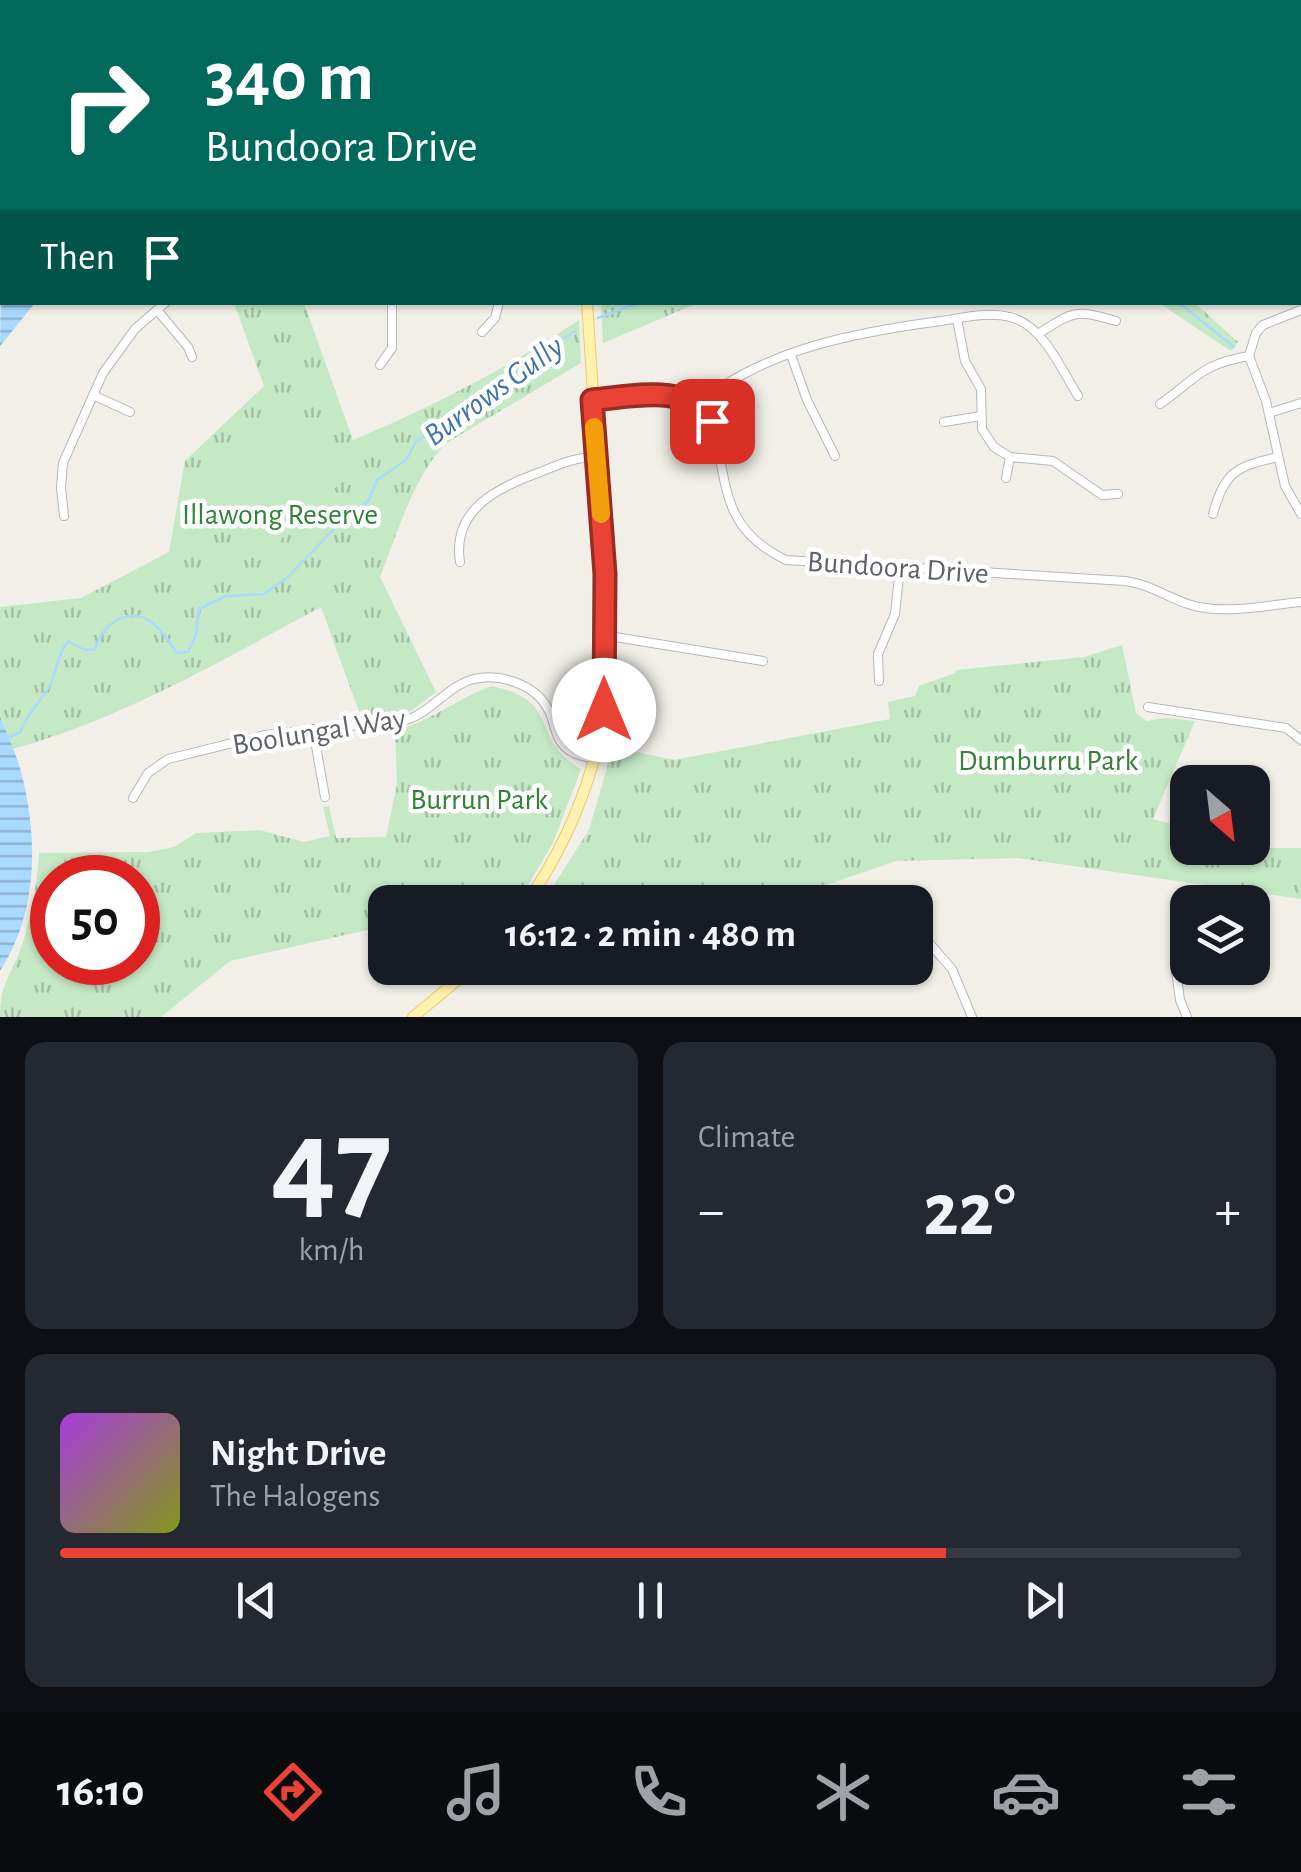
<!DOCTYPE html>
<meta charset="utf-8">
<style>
:root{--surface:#171b24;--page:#242831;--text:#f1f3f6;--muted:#9ea1a6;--line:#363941;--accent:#ea4335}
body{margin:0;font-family:"Alegreya Sans",sans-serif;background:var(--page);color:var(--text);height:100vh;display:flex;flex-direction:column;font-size:38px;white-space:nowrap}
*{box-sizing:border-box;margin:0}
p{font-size:32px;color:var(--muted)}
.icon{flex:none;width:55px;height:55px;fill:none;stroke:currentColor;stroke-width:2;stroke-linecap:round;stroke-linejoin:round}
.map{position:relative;height:1017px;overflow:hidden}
.details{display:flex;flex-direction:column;gap:25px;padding:25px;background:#0d0f14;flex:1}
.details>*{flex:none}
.hud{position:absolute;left:0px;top:0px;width:1302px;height:305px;box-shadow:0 2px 8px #0004;background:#00695c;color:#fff;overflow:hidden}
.needle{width:65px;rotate:152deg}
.fabs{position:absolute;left:1170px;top:765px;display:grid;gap:20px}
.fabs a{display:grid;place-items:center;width:100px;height:100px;border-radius:20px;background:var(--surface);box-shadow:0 2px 8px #0004;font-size:50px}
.speed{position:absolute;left:30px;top:855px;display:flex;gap:20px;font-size:50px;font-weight:700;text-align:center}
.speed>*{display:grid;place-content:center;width:130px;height:130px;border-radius:50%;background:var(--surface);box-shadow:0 2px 8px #0004;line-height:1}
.speed .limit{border:15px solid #d22;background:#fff;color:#111}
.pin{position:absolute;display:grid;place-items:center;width:85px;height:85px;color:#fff;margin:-42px;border-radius:20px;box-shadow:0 5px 15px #0006}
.me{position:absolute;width:110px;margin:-55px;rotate:0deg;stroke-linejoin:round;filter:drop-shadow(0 0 8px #0008)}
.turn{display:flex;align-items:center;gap:35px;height:210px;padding:0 40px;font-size:45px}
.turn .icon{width:130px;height:130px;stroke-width:2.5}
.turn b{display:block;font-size:70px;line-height:85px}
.then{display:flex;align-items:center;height:95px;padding:0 40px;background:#0003;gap:20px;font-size:38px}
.big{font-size:75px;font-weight:600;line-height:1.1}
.details .widget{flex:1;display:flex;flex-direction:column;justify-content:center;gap:15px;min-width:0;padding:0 35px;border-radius:20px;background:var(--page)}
.details .dial{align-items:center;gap:0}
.dial b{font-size:130px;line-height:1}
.song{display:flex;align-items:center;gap:30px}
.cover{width:120px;height:120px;border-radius:15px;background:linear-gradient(135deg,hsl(280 70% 55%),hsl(70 70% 35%))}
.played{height:10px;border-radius:5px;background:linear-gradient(90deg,var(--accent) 75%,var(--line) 75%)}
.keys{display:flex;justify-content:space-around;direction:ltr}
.heat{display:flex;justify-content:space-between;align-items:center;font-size:55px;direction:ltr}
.details .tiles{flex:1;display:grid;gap:25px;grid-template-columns:1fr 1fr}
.widget:last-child{grid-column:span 2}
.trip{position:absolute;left:368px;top:885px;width:565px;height:100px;border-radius:20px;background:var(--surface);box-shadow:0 2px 8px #0004;font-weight:600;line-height:100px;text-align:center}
.tabs{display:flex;height:160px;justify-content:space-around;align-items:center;background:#090b0e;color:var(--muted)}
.tabs .icon{width:70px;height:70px}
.tabs .selected{color:var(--accent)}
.tabs b{font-size:45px;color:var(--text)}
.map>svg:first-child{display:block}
.grass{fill:url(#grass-tufts);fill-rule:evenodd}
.pitch{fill:#c5e8c5}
.water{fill:url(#water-rules)}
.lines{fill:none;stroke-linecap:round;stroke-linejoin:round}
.stream{stroke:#aadaff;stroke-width:2.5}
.minor-casing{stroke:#b5b8bc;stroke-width:10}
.major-casing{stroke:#f2c960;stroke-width:12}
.minor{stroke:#fff;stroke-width:8}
.major{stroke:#fff2af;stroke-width:10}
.route-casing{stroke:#982c22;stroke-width:25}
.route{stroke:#ea4335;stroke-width:18}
.slow{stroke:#f59e0b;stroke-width:18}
.labels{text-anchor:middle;stroke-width:9;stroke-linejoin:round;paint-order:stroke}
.park-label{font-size:30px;fill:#348238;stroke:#fff}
.street-label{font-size:30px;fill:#5f6368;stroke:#fff}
.water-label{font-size:32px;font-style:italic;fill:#4174aa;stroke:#fff}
</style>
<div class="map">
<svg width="1301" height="1017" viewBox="0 0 1301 1017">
<defs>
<pattern id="grass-tufts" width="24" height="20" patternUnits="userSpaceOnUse" patternTransform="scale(2.5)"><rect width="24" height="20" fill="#c5e8c5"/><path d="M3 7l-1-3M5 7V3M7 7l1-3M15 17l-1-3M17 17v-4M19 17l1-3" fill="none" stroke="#a3c0a4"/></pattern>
<pattern id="water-rules" width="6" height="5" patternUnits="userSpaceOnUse" patternTransform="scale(2.5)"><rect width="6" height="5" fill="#aadaff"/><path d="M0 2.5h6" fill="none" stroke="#8eb4d2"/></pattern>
</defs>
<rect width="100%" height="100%" fill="#f1efe8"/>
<g class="grass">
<path d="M234 303H304L353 440C436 405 504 370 579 320L581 363 445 444C412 480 398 532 380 577L436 692 408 713 361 717 321 607C220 661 122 719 12 749L0 715V607L81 598 169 552 185 461 264 386Z"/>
<path d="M601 303 602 302 698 303 603 343Z"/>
<path d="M1159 303H1195L1238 342 1231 351Z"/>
<path d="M1122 645 1136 713 1146 721 1166 718 1195 721 1153 819 1187 828 1188 848H1301V899L1018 858 896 861 777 902H543L589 830 613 747 674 760 890 719 888 702 915 696 919 686 955 673 956 670 1084 657Z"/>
<path d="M492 686C564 702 527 737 581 769L553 843 518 902H385V926L230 961 161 1017H0C0 983 10 978 21 948 31 917 37 886 39 853L148 852 174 847 196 833 260 830 304 842 330 836 323 807 329 806 336 838 386 837 397 784 395 731C431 721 458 698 492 686ZM52 878H138V962H52Z"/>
</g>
<path class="pitch" d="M280 404 348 476 257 562 188 491Z"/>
<g class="water">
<path d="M2 220V302L35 303 0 346Z"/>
<path d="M0 716C7 735 17 755 22 775 38 840 38 912 0 971Z"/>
</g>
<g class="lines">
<g class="stream">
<path d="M1178 302 1234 347"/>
<path d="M598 318 641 302"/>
<path d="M0 741 20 732C27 715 39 703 48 688 58 672 55 659 68 641L85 650 95 649C103 621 134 603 157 627 165 634 171 645 177 653L188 652 196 635 199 609 226 596 264 594 288 577 329 534 369 500 377 480 406 460 416 442 575 331"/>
</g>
<defs>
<g id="minor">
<path d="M867 0 868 2"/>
<path d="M1057 0V2"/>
<path d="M671 2 674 0"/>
<path d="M157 310 188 347 192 357"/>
<path d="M1301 310 1263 325 1256 333 1249 356 1266 401 1285 486 1301 514"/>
<path d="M957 319 965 361 981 389 982 429 994 447 1010 457 1053 461 1102 495 1118 494"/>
<path d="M482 332 495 318 499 302"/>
<path d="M1038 334C1074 311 1075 309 1116 321"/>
<path d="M791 355 807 400 835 456"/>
<path d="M380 365 392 348V302"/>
<path d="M93 395 130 412"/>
<path d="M592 400C634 397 698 380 715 431 727 491 725 531 786 560L1125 581C1150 584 1168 598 1191 605 1225 615 1267 605 1301 602"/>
<path d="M698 404C765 349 857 332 941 321 962 318 988 311 1010 317 1043 325 1061 369 1078 396"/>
<path d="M1160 404C1197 378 1201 364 1249 356"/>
<path d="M1269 413 1301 403"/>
<path d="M944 422 981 416"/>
<path d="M1006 478 1010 457"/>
<path d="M1213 514C1225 471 1236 467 1278 457"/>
<path d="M64 516 61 487 63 463 103 373 135 329 166 302"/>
<path d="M460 562C452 511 495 489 535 474 556 466 574 457 596 457"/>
<path d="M609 636 763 661"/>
<path d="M879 681 878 654 895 614 900 567"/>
<path d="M1148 707 1286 728 1301 740"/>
<path d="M313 729 325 797"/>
<path d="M133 798 148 773 168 759 265 735 406 720C432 712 447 686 474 679 501 673 537 685 549 711 555 723 555 738 565 747 573 755 583 756 594 759"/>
<path d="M915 927 952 969 972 1017"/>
<path d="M1175 963 1180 1000 1187 1017"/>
</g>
<g id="major">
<path d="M1244 0V2"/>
<path d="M1185 2 1193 0"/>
<path d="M1300 163 1301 166"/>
<path d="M604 684V591"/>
<path d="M527 902C592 808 625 687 605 574L587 302"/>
<path d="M413 1017 472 968"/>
</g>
</defs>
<use href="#minor" class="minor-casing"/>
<use href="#major" class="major-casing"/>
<use href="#minor" class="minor"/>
<use href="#major" class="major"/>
</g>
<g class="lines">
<defs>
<path id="route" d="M604 710 605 574 592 400C632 397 687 382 712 421"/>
</defs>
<use href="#route" class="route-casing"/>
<use href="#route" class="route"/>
<path class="slow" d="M594 427 601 514"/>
</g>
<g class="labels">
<g class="park-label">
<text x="280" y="524">Illawong Reserve</text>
<text x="1048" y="770">Dumburru Park</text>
<text x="479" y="809">Burrun Park</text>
</g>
<g class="street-label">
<text transform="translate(898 567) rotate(4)" y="10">Bundoora Drive</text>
<text transform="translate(319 731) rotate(-9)" y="10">Boolungal Way</text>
</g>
<g class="water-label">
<text transform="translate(493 390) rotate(-36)" y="11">Burrows Gully</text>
</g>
</g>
</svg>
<div class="fabs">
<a><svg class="needle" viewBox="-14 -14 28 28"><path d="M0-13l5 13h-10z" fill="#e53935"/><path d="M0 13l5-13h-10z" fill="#9ea1a6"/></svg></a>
<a><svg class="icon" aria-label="layers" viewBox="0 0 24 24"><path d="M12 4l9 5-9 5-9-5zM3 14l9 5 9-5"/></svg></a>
</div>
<div class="speed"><div class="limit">50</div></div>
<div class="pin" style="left:712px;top:421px;background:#d93025"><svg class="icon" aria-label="arrive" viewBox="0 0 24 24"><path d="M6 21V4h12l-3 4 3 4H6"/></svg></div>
<svg class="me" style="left:604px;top:710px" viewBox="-20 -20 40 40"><circle r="19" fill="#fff"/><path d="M0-13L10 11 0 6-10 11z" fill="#ea4335"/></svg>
<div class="trip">16:12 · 2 min · 480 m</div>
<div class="hud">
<div class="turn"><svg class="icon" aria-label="right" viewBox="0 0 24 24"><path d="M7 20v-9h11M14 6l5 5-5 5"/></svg><div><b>340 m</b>Bundoora Drive</div></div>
<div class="then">Then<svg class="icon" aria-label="arrive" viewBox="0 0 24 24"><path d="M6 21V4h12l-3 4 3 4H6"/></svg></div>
</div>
</div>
<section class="details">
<div class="tiles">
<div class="widget dial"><b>47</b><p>km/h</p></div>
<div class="widget"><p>Climate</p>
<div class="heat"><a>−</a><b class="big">22°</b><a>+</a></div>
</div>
<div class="widget">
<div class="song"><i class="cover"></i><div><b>Night Drive</b><p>The Halogens</p></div></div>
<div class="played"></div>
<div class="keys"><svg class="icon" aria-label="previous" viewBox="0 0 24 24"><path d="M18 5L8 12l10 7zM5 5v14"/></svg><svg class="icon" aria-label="pause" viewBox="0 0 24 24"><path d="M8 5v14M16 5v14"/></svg><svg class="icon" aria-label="next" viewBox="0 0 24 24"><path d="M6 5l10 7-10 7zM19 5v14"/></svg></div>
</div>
</div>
</section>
<nav class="tabs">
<b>16:10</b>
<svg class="icon selected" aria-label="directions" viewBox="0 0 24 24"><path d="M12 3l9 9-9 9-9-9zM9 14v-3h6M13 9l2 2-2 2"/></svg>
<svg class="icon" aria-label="music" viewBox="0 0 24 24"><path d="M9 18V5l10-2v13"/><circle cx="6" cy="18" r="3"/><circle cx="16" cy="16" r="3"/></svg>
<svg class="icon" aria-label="phone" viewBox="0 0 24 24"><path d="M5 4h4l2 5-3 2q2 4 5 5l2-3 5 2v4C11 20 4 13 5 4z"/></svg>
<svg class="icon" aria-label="climate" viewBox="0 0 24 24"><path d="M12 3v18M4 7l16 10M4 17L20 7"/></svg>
<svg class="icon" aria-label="car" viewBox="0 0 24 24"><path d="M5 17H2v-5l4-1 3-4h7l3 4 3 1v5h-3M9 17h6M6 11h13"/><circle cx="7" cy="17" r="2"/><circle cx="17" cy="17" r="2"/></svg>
<svg class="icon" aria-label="filters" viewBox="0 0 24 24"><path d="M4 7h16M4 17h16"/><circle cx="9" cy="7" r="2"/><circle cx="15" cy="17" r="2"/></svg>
</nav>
